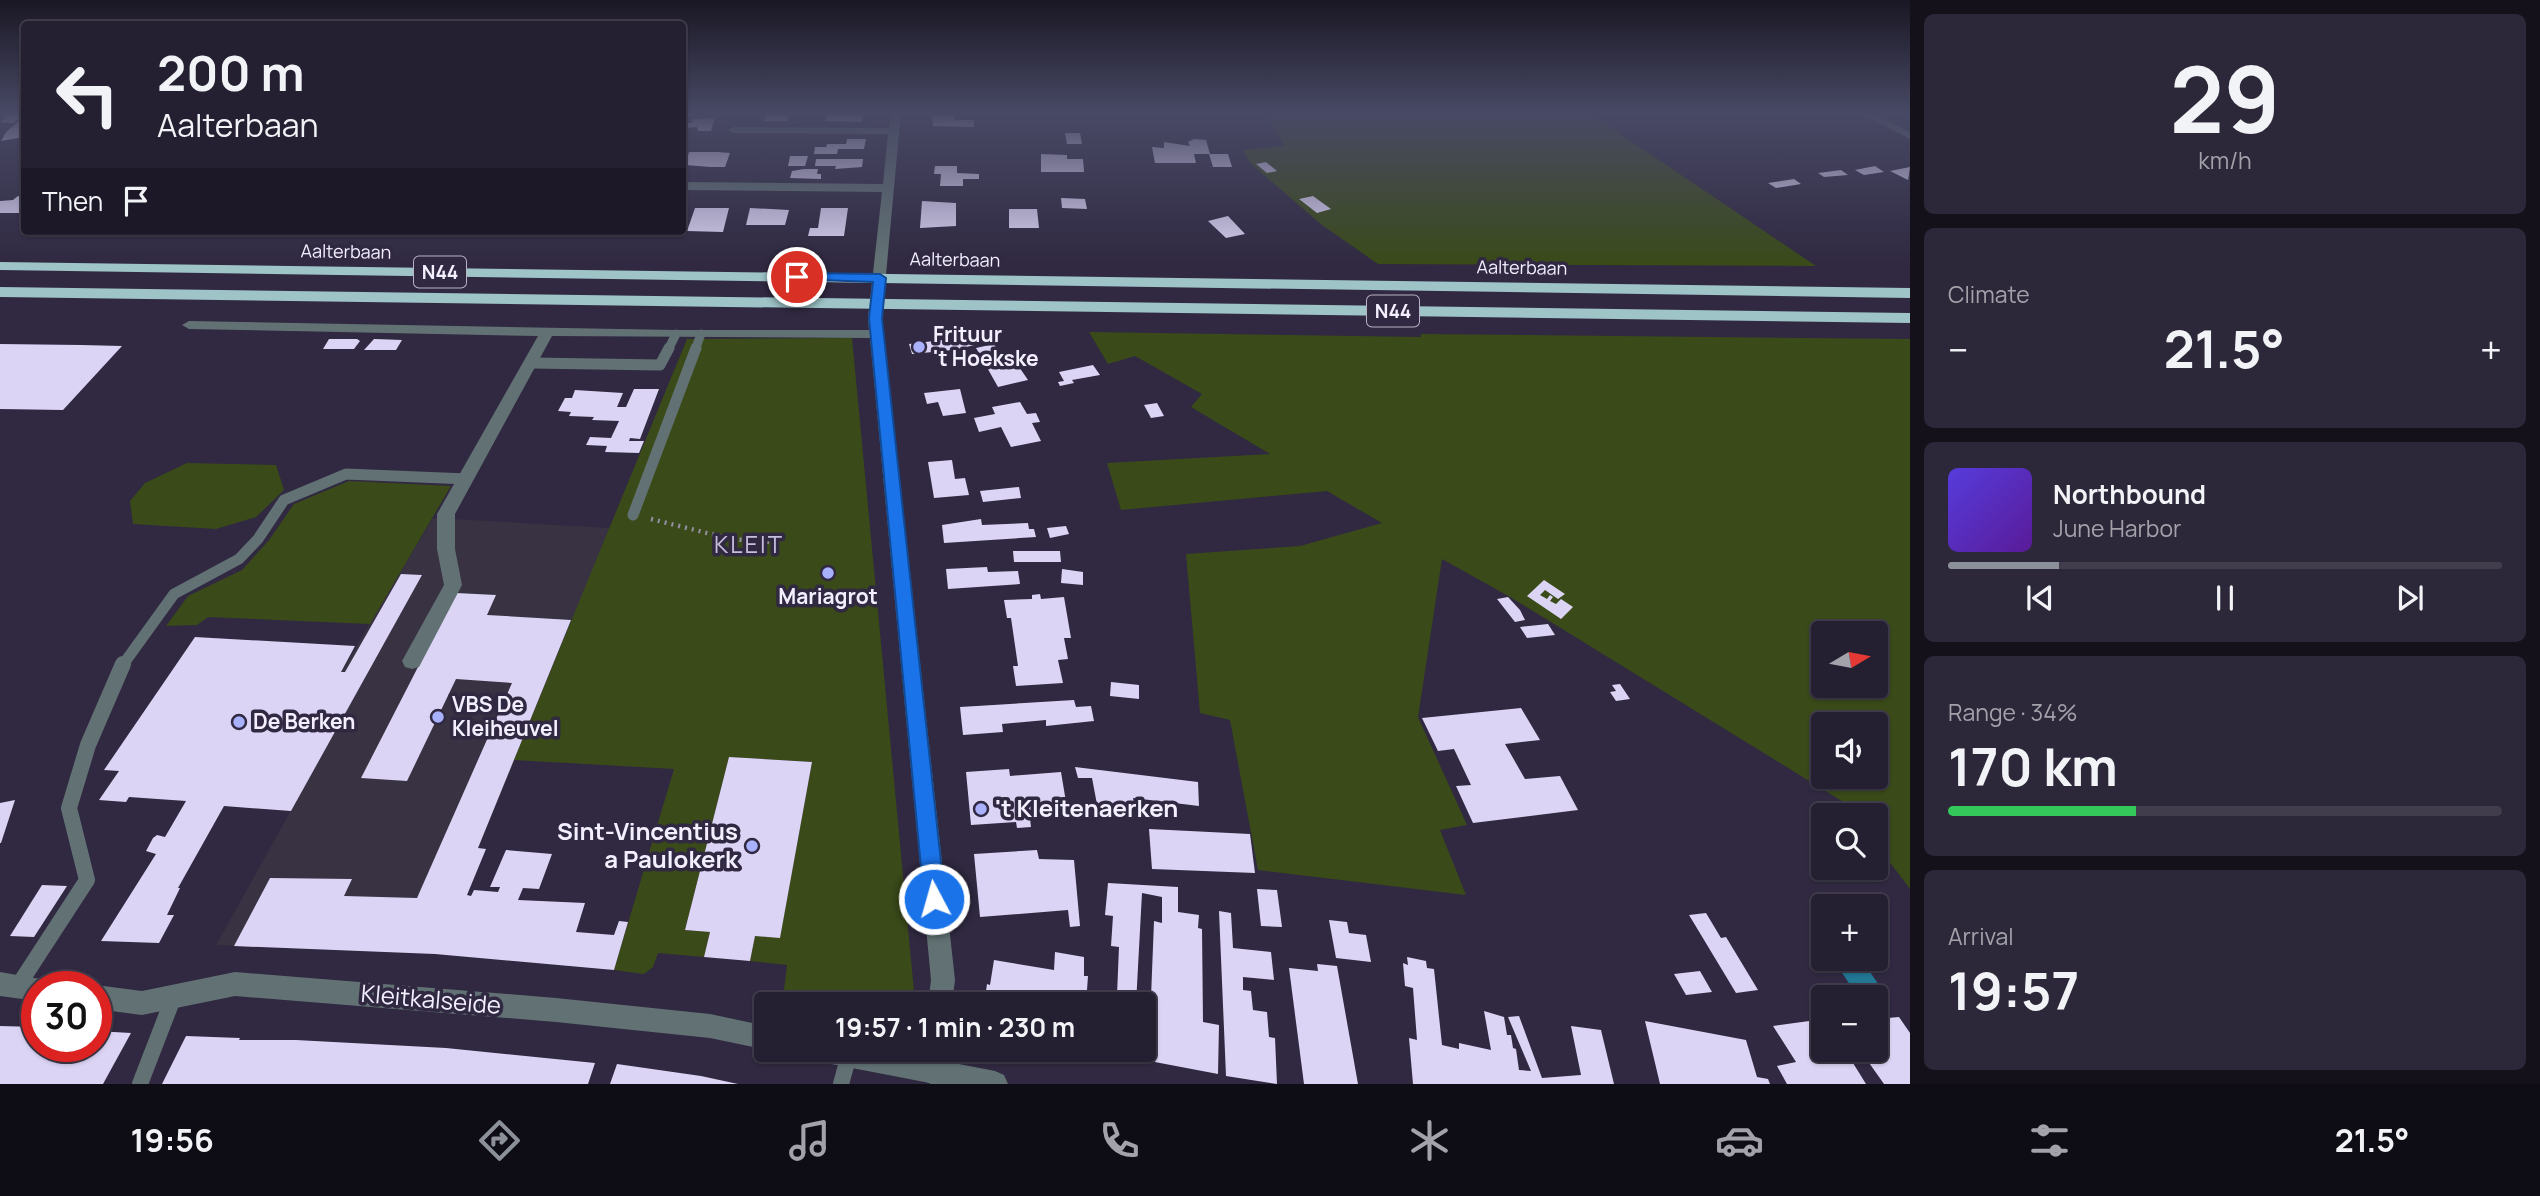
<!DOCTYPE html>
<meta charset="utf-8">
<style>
:root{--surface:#241f31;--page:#2c2739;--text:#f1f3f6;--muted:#a3a2ab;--line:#413d4d;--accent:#8c9099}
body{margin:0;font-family:Manrope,sans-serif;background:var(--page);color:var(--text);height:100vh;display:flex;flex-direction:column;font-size:26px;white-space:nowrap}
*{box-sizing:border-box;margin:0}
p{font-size:23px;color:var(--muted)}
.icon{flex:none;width:38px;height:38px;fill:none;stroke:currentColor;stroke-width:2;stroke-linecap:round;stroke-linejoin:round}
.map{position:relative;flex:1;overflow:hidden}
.sheet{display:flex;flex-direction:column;gap:14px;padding:14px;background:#14111b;width:630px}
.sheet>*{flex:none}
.banner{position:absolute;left:21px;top:21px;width:665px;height:214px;border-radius:7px;box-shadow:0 2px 5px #0004,0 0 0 2px var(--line);background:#241f31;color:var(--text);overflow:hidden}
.needle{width:46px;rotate:80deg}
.tools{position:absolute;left:1811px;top:621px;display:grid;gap:14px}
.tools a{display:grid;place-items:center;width:77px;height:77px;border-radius:7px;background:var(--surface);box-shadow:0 2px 5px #0004,0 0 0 2px var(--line);font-size:35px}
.speed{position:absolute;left:21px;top:971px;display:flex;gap:14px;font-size:35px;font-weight:700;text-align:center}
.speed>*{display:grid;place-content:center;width:91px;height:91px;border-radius:50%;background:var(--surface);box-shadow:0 2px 5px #0004,0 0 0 2px var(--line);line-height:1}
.speed .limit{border:10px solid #d22;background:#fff;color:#111}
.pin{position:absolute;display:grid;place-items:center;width:60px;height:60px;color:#fff;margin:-30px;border:4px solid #fff;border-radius:50%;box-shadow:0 2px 7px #0007}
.me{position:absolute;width:77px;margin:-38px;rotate:354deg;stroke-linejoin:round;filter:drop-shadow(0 0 5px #0008)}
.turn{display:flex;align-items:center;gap:24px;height:147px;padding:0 21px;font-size:32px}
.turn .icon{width:91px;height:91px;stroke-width:2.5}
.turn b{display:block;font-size:49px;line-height:60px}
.then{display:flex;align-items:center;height:66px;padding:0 21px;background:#0003;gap:14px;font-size:26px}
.big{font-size:52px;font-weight:700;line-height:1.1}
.sheet .widget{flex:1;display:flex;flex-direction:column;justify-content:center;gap:10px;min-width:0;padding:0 24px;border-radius:10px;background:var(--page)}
.sheet .dial{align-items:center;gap:0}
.dial b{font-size:91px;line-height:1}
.song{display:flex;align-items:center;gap:21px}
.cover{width:84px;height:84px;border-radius:10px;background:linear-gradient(135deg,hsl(250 70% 55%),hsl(270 70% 35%))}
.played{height:7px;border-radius:4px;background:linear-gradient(90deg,var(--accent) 20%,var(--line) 20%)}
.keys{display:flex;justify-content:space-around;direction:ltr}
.heat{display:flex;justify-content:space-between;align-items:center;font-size:38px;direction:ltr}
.charge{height:10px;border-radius:5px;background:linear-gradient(90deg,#34c759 34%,var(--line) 0)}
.trip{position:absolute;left:754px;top:992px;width:402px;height:70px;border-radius:7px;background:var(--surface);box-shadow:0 2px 5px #0004,0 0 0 2px var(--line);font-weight:700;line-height:70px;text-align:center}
.tab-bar{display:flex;height:112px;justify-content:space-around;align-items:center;background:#0e0c14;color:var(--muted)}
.tab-bar .icon{width:49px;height:49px}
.tab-bar .on{color:var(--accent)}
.tab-bar b{font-size:32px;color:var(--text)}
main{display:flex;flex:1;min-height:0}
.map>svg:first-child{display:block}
.education{fill:#383242}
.green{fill:#3a4a19;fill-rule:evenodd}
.water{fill:#217794}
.building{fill:#dcd4f4}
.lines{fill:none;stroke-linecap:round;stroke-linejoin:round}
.path{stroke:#958fa3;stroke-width:4.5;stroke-dasharray:2 5;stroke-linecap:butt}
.service-far2{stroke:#627274;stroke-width:9}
.service-far1{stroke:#627274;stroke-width:11}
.service{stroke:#627274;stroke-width:16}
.minor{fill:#627274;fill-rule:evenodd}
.tertiary{fill:#627274;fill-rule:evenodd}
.trunk{fill:#9ec4c7;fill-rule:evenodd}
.route{fill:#1a73e8;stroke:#114b97;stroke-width:2}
.poi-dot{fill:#a9b0fc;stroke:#302941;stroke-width:2.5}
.labels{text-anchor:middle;stroke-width:7;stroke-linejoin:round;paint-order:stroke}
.far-street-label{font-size:18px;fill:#f3efff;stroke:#302941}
.shield{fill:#302941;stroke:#b8b4c6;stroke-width:2}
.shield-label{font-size:19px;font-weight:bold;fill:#f3efff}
.poi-label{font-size:21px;font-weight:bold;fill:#f3efff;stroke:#302941;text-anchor:start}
.quarter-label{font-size:24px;letter-spacing:2px;fill:#c6bedd;stroke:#302941}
.near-poi-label{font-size:24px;font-weight:bold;fill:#f3efff;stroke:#302941;text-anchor:start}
.near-street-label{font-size:24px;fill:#f3efff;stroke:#302941}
</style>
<main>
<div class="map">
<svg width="1910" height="1084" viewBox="0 0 1910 1084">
<rect width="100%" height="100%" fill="#302941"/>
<path class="education" d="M433 518 610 528 435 954 216 945 367 674 341 672Z"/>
<g class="green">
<path d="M1266 112H1588L1816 266 1378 264 1322 225 1250 163 1243 150 1284 146Z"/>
<path d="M1089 332 1421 337V334L1910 339V889L1876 844V816L1854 815 1845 803 1510 597 1442 559 1418 717 1467 825 1440 830 1466 895 1258 870 1230 720 1200 713 1186 554 1300 546 1382 523 1327 491 1121 510 1107 463 1270 454 1191 407 1202 394 1135 356 1108 364ZM1824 634H1876V686H1824ZM1824 724H1876V777H1824Z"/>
<path d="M852 338 914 991 901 995 897 1004C870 1004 803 1008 784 990L787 965 750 961 755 936 780 937 812 762 729 757 685 930 710 932 704 957 658 953 653 967 644 974 614 970 674 769 514 760 687 339Z"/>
<path d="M187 463 276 465 284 490 256 517 216 529 133 524 130 501 145 483Z"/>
<path d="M349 481 451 486 370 624 208 617 197 625 166 626 188 596 242 570 269 540 294 504Z"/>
</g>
<path class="water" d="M1833 959H1861L1881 988 1854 991Z"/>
<g class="building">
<path d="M9 112H24V114L13 123 1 122Z"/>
<path d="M766 112H790L787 121H764Z"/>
<path d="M827 112H863L862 122 825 121Z"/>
<path d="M953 115 955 120H974V127L933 126 932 116Z"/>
<path d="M715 118 711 131H698L697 127 683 128V123H692L693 119Z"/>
<path d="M20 120H24V137L1 141 6 132Z"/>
<path d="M1065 133H1080L1082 144H1067Z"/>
<path d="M847 139H866L864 149H838L837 154H814L815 147H826L827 144H846Z"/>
<path d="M1194 139 1206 140 1210 154H1194L1196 163H1155L1152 147 1164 148V142L1190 146 1188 142Z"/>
<path d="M689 152H718L730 153 725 167H711L685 165Z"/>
<path d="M1041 154 1067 155V159H1083L1084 172H1041Z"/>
<path d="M1209 154H1228L1232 167H1213Z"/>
<path d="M790 156H808L805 166H788Z"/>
<path d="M816 159H863L862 167 835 169 836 166H815Z"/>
<path d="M1266 162 1277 171 1267 173 1256 164Z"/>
<path d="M935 166H957V173L979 174V179H963V186H940L941 174H934Z"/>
<path d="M1875 166 1884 172 1864 175 1855 170Z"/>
<path d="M1910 167 1908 180 1890 171Z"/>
<path d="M804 169H818L817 174H821V179L790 178 792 171Z"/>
<path d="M1841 170 1848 175 1824 177 1818 173Z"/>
<path d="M1794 179 1801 184 1776 188 1768 183Z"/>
<path d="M18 196H24V213H0V201L13 200Z"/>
<path d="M1313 196 1331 209 1317 213 1299 199Z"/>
<path d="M1061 198 1085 199 1087 209 1062 208Z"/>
<path d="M922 201 956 203V226L920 228Z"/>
<path d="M695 208H729L723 232 687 231Z"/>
<path d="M750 208 789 210 785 225H746Z"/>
<path d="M821 208H848L844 236H808L810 228H818Z"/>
<path d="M1009 209H1037L1039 228H1009Z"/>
<path d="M1228 216 1245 234 1226 238 1208 221Z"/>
<path d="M216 231H255L249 237H211Z"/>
<path d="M972 329 977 338 985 336 988 342 953 350 912 354 909 344 959 338 956 332Z"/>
<path d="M329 339H357L360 341 354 349H323Z"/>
<path d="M374 339H375L402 340 396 350H364Z"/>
<path d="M0 344 81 345 122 346 63 410 0 409Z"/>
<path d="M994 344 1005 363 1015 361 1028 380 998 387 976 348Z"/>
<path d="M1093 365 1100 375 1072 380 1074 383 1060 386 1058 382 1064 381 1059 372Z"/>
<path d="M634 389H659L640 439 630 438 629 441H644L639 453 605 452 607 446 586 445 590 437 611 438 619 421 592 420 594 417 569 416 571 412 558 411 565 398H572L575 390 623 393 617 407H626Z"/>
<path d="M960 389 966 413 943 416 938 402 927 404 924 393Z"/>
<path d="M1020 402 1027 414 1036 413 1040 422 1032 423 1041 441 1011 447 1001 427 979 432 974 418 995 414 992 407Z"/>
<path d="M1157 403 1164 416 1151 418 1144 405Z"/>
<path d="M952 460 955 479 965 478 969 495 934 498 928 462Z"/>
<path d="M1019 487 1021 498 983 502 980 491Z"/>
<path d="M981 519 982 525 1028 523 1029 529H1034L1036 537 944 543 942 525Z"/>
<path d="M1066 526 1069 534 1050 538 1047 528Z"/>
<path d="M1013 551H1060L1061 562H1014Z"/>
<path d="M987 567 988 572 1018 571 1020 584 948 589 946 569Z"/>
<path d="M1062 569 1083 572V585L1061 583Z"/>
<path d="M401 574 422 575 291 811 224 806 178 888H180L167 915H174L159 943 101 941 156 854 146 851 153 838 157 835 165 837 186 801 129 797 126 802 99 800 119 771 104 770 195 637 355 646 341 672H345Z"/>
<path d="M1544 580 1565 594 1558 599 1545 590 1540 595 1547 599 1550 595 1553 597 1550 601 1556 604 1561 599 1573 607 1561 619 1527 596Z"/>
<path d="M456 593 496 595 487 615 571 620 478 848 486 849 467 895 471 896 474 890 498 892 500 887H490L506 850 552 854 539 889 523 888 518 900 585 903 576 932 614 935 619 921 628 922 614 970 435 954 234 946 270 878 352 879 344 896 417 898 512 683 456 679 407 781 361 778Z"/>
<path d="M1040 594 1041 599 1064 597 1071 638H1064L1068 659 1058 660 1063 683 1016 686 1013 666H1018L1011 618H1007L1004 600 1032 599V595Z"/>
<path d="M1508 597 1520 610 1525 620 1515 622 1497 599Z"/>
<path d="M1548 624 1555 635 1527 638 1520 627Z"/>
<path d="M1111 682 1139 685V699L1110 696Z"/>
<path d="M1620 684 1630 699 1616 701 1610 692 1616 691 1612 685Z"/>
<path d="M1074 700 1076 707 1091 706 1094 721 1046 726V720L1002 724 1003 732 963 735 960 707Z"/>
<path d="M1521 708 1540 740 1505 744 1525 779 1560 776 1578 810 1473 823 1456 786 1471 785 1454 749 1438 751 1422 718Z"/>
<path d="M729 757 812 762 780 938 755 936 750 961 704 957 710 932 685 930Z"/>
<path d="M1075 767 1198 782 1199 806 1133 798 1136 813 1099 815 1092 778H1078Z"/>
<path d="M1009 769 1010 776 1061 772 1067 808 1029 810 1031 827 1017 828 1016 822 971 825 966 772Z"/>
<path d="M15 800 1 843H0V803Z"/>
<path d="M1149 829 1250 834 1255 873 1152 869Z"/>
<path d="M1037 850 1039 859 1074 860 1080 926 1070 927 1068 910 980 917 974 854Z"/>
<path d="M1108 883 1178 887V912L1199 915 1198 928 1202 929 1203 1022 1219 1025 1218 1074 1139 1059V1050H1144V1022L1150 1023 1154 921 1162 923V897L1142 893 1136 1004H1091L1092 995 1120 999 1117 995 1119 947 1111 946 1113 916 1105 915Z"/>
<path d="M42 885 67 886 34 937 10 936Z"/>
<path d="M1257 889 1277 890 1282 927 1261 926Z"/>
<path d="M1219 911 1231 913 1233 948 1271 952 1274 980 1243 977V990L1251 991 1253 1010 1267 1012 1269 1037 1275 1038 1277 1084 1226 1076Z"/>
<path d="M1706 913 1721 938 1726 937 1758 990 1736 993 1689 915Z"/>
<path d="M1329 920 1347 922 1349 933 1366 935 1371 962 1336 958Z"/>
<path d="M1055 952 1084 957V976H1088L1086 1004H987L988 999 985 998 987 984 990 985 994 960 1054 970Z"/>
<path d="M1407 957 1426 961 1427 968 1434 969 1442 1045 1459 1049V1043L1491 1050 1484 1011 1504 1017 1507 1035H1511L1513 1048 1516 1049 1519 1070 1531 1071 1508 1017 1519 1016 1542 1078 1581 1075 1571 1026 1601 1030 1614 1084H1413L1409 1038 1417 1040 1413 988 1405 986 1403 963 1408 965Z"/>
<path d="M1317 964 1337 966 1358 1084H1304L1289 968 1318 971Z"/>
<path d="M1700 971 1712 992 1686 995 1674 974Z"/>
<path d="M1899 1017 1910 1033V1084H1884L1860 1050H1876V1019Z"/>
<path d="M1824 1019V1050H1845L1866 1084H1787L1777 1066 1796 1062 1773 1026Z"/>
<path d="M1645 1021 1746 1040 1757 1077 1768 1079 1770 1084H1660Z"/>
<path d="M0 1026 37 1027V1046H96V1031L131 1033 103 1084H0Z"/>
<path d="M186 1036 240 1038 239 1040H296L446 1048 595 1063 588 1084H162Z"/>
<path d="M1098 1050H1133V1058L1097 1051Z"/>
<path d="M617 1064 701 1076 738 1084H610Z"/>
</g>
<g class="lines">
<path class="path" d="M651 519 731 539 769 542"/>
<g class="service-far2">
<path d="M668 350 676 334"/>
<path d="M695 350 701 334"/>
</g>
<g class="service-far1">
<path d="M532 363 660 365 669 348"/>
<path d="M633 515 696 348"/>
<path d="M122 666 174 594 239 559 258 539 284 500 346 474 467 479"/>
</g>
<g class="service">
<path d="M18 986 87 880 69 808 88 745 123 664"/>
<path d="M140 1084 174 996"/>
<path d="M841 1084 849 1055"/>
</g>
<g class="minor">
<path d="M891 112H901L882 318 955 980 952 1004H928L931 980 870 338 552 336 455 514V549L462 585 419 667 412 669 405 667 402 661 444 585 437 549V514L538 336 189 329 182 325 189 321 676 330H869L868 318 882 192 682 190V182L883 184 888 134 734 133 728 130 734 127 889 128Z"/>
<path d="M1858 112H1871L1910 132V139Z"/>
<path d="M0 972 46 980 48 987H37V1001L0 996Z"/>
<path d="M235 972 556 998 710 1014 766 1026 767 1050 710 1038 556 1022 235 996 142 1015 96 1009V987H91L96 985 142 991Z"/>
<path d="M813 1050H888L922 1057 923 1050H949L942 1081 935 1084 826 1063 817 1059Z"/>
</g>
<path class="tertiary" d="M933 1059 995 1071 1004 1075 1008 1084H931L924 1081 920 1072 924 1063Z"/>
<g class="trunk">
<path d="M0 262 1910 288V298L0 270Z"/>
<path d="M0 287 1910 313V323L0 297Z"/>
</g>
</g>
<linearGradient id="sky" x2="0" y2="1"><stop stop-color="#1a1724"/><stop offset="0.43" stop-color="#484965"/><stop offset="1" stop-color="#484965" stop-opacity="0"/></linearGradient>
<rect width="1910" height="263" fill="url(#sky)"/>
<path class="route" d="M797 273 880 274 886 278 882 318 945 899 942 906 934 909 927 906 924 899 869 318 873 282 793 279V274Z"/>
<g class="poi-dot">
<circle cx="919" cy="347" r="7"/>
<circle cx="828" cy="573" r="7"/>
<circle cx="438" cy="717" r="7"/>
<circle cx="239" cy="722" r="7"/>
<circle cx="981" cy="809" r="7"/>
<circle cx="752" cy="846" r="7"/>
</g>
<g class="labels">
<g class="far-street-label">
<text transform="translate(346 252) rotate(1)" y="6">Aalterbaan</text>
<text transform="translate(955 260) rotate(1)" y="6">Aalterbaan</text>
<text transform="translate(1522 268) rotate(1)" y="6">Aalterbaan</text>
</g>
<g class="shield">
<rect x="414" y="256.5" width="52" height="31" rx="5"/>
<rect x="1367" y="295.5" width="52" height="31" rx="5"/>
</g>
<g class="shield-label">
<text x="440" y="279">N44</text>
<text x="1393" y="318">N44</text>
</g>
<g class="poi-label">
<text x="933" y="342">Frituur<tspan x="933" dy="24">'t Hoekske</tspan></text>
<text x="828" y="604" text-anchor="middle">Mariagrot</text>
<text x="452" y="712">VBS De<tspan x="452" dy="24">Kleiheuvel</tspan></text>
<text x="253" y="729">De Berken</text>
</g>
<g class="quarter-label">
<text x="749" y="553">KLEIT</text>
</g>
<g class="near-poi-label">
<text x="995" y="817">'t Kleitenaerken</text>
<text x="738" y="840" text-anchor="end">Sint-Vincentius<tspan x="738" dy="28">a Paulokerk</tspan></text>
</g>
<g class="near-street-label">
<text transform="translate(431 1000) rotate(5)" y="8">Kleitkalseide</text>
</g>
</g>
</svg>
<div class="tools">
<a><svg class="needle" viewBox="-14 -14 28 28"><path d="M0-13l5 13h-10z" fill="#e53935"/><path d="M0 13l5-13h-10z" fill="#a3a2ab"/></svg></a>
<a><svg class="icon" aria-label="sound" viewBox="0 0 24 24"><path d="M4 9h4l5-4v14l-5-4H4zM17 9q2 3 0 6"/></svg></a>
<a><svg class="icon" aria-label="search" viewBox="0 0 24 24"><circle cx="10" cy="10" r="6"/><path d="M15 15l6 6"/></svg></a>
<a>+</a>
<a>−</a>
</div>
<div class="speed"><div class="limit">30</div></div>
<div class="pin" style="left:797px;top:277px;background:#d93025"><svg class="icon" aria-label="arrive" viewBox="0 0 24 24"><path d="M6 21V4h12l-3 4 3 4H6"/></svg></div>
<svg class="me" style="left:934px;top:899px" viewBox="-20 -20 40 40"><circle r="17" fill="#1a73e8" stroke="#fff" stroke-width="3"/><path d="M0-11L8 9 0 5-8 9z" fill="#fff"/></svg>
<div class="trip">19:57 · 1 min · 230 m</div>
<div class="banner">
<div class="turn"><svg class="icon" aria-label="left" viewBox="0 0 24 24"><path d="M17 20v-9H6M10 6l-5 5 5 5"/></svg><div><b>200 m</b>Aalterbaan</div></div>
<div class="then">Then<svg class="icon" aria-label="arrive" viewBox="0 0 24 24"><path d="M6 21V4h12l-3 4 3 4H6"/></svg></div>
</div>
</div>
<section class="sheet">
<div class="widget dial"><b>29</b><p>km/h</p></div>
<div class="widget"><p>Climate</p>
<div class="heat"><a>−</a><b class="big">21.5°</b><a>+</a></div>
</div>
<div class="widget">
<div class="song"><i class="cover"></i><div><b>Northbound</b><p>June Harbor</p></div></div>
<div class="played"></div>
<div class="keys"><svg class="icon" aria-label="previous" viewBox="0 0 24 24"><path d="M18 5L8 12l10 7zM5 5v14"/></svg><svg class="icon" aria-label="pause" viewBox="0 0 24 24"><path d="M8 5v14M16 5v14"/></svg><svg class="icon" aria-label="next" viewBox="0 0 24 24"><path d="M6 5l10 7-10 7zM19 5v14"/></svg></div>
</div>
<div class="widget"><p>Range · 34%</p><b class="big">170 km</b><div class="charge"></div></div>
<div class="widget"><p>Arrival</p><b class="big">19:57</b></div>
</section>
</main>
<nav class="tab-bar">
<b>19:56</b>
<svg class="icon on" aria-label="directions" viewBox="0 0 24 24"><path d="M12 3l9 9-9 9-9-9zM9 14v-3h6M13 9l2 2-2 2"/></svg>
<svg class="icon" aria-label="music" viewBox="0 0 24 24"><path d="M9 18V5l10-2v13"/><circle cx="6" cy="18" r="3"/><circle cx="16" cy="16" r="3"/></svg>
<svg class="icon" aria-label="phone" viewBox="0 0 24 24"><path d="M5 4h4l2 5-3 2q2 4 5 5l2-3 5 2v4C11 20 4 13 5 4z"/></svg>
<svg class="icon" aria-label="climate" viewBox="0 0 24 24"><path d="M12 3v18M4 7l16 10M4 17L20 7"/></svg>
<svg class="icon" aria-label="car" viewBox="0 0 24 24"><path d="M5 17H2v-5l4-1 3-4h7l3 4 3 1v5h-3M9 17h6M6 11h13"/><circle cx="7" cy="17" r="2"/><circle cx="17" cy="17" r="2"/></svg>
<svg class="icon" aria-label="filters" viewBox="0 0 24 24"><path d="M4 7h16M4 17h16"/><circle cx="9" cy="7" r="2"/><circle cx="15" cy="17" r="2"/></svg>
<b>21.5°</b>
</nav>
